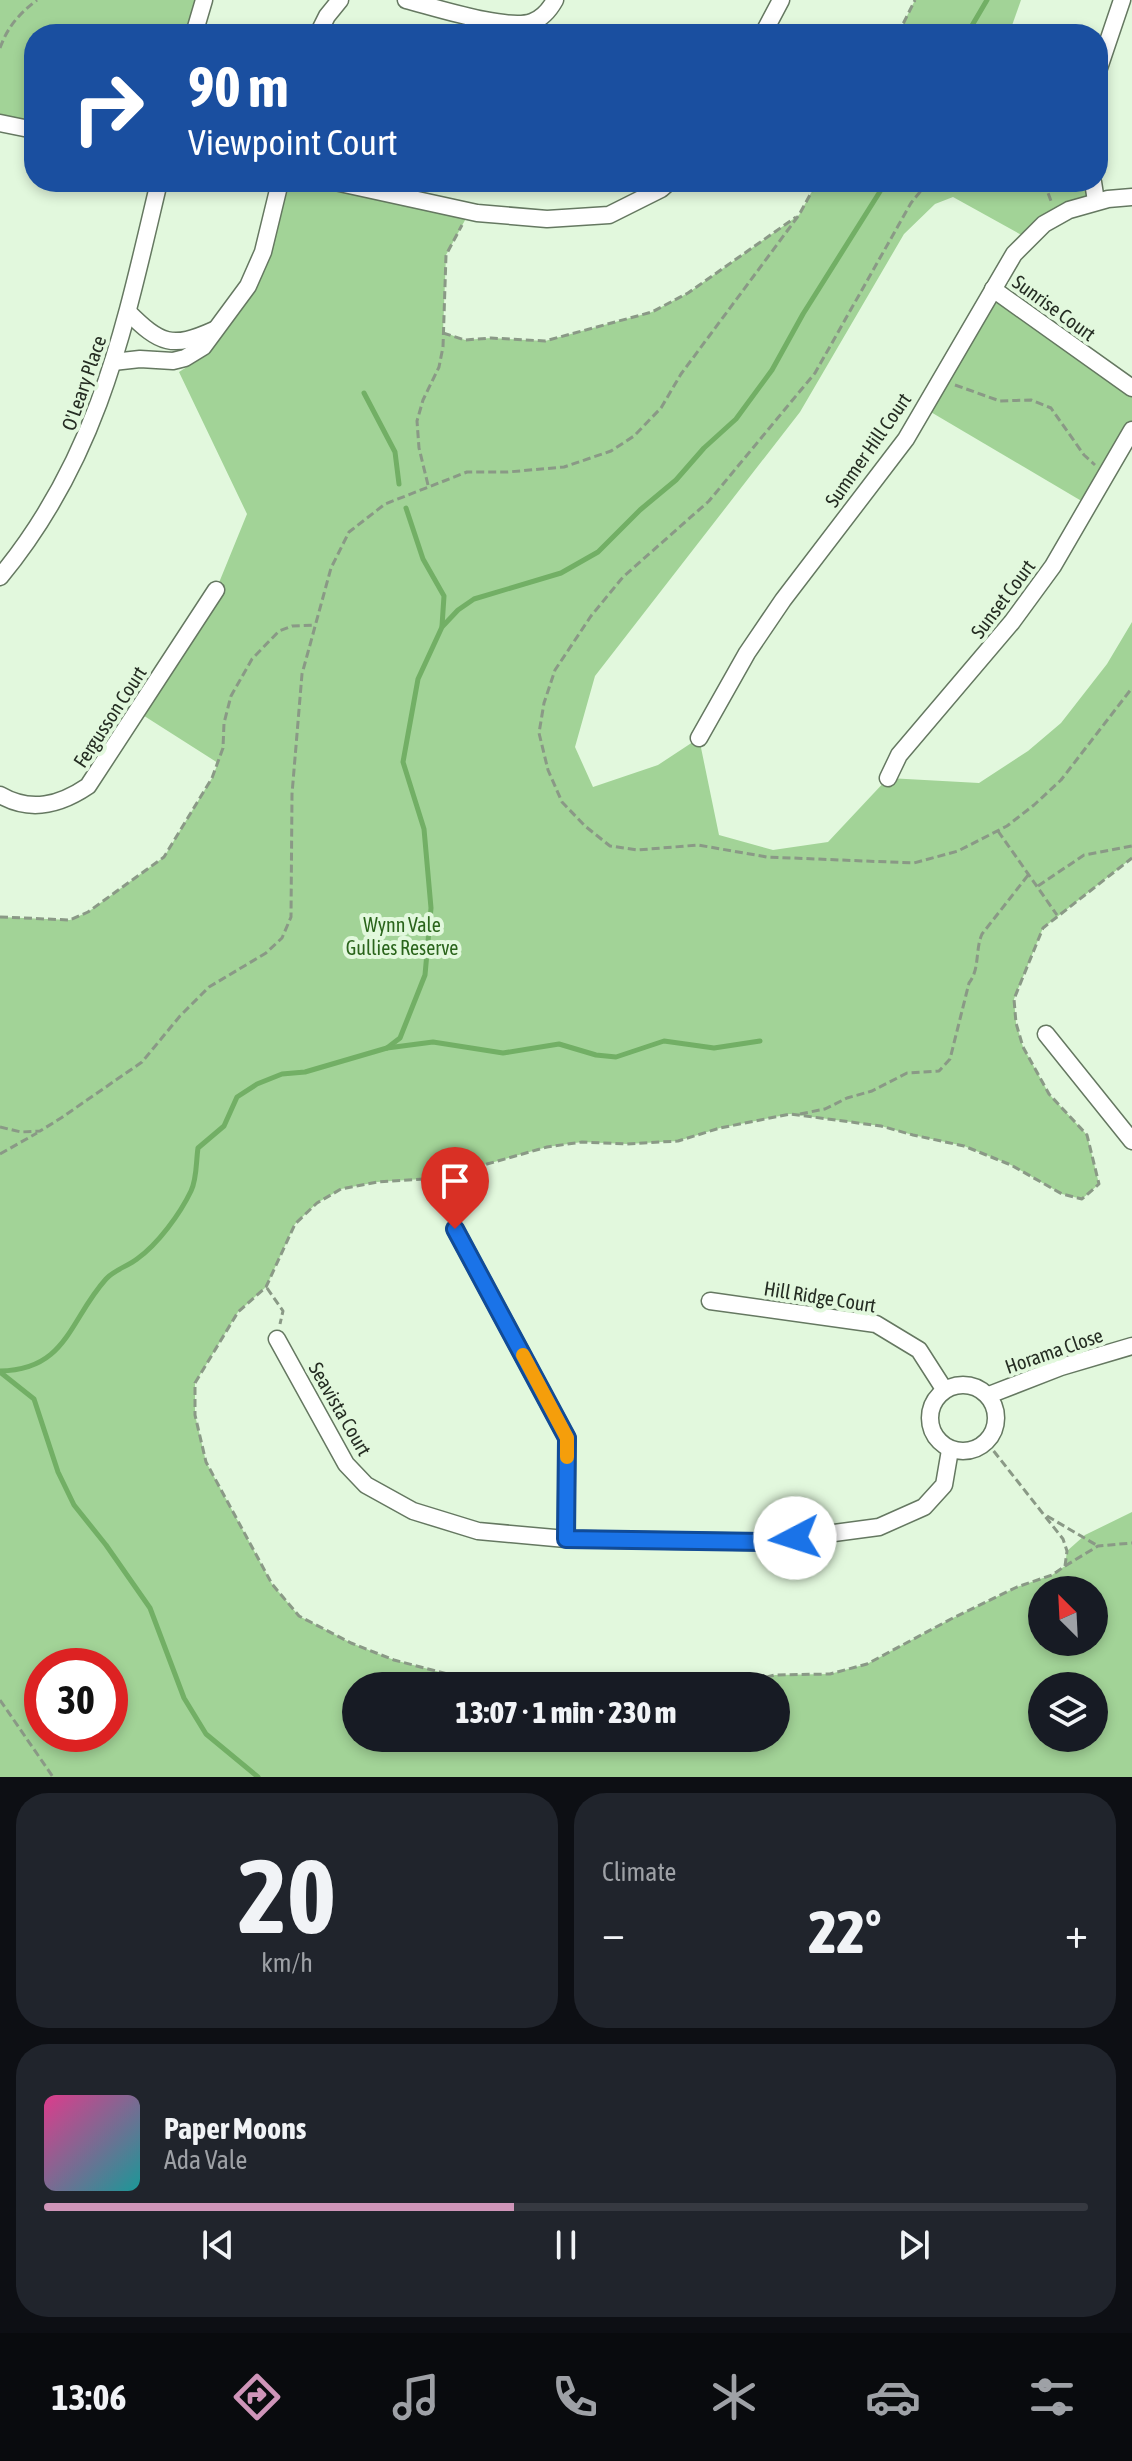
<!DOCTYPE html>
<meta charset="utf-8">
<style>
:root{--surface:#171b24;--page:#20242c;--text:#f1f3f6;--muted:#9ea1a6;--line:#363941;--accent:#cf95b9}
body{margin:0;font-family:"Asap Condensed",sans-serif;background:var(--page);color:var(--text);height:100vh;display:flex;flex-direction:column;font-size:30px;white-space:nowrap}
*{box-sizing:border-box;margin:0}
p{font-size:26px;color:var(--muted)}
.icon{flex:none;width:44px;height:44px;fill:none;stroke:currentColor;stroke-width:2;stroke-linecap:round;stroke-linejoin:round}
.map{position:relative;height:1777px;overflow:hidden}
.panel{display:flex;flex-direction:column;gap:16px;padding:16px;background:#0d0f14;flex:1}
.panel>*{flex:none}
.top-card{position:absolute;left:24px;top:24px;width:1084px;height:168px;border-radius:32px;box-shadow:0 4px 12px #0003;background:#1a4fa0;color:#fff;overflow:hidden}
.needle{width:52px;rotate:336deg}
.tools{position:absolute;left:1028px;top:1576px;display:grid;gap:16px}
.tools a{display:grid;place-items:center;width:80px;height:80px;border-radius:50%;background:var(--surface);box-shadow:0 4px 12px #0003;font-size:40px}
.speed{position:absolute;left:24px;top:1648px;display:flex;gap:16px;font-size:40px;font-weight:700;text-align:center}
.speed>*{display:grid;place-content:center;width:104px;height:104px;border-radius:50%;background:var(--surface);box-shadow:0 4px 12px #0003;line-height:1}
.speed .limit{border:12px solid #d22;background:#fff;color:#111}
.pin{position:absolute;display:grid;place-items:center;width:68px;height:68px;color:#fff;margin:-82px -34px;border-radius:50% 50% 50% 0;rotate:-45deg;box-shadow:0 0 8px #0007}
.pin .icon{rotate:45deg}
.me{position:absolute;width:88px;margin:-44px;rotate:265deg;stroke-linejoin:round;filter:drop-shadow(0 0 6px #0008)}
.turn{display:flex;align-items:center;gap:28px;height:168px;padding:0 32px;font-size:36px}
.turn .icon{width:104px;height:104px;stroke-width:2.5}
.turn b{display:block;font-size:56px;line-height:68px}
.big{font-size:60px;font-weight:800;line-height:1.1}
.panel .widget{flex:1;display:flex;flex-direction:column;justify-content:center;gap:12px;min-width:0;padding:0 28px;border-radius:32px;background:var(--page)}
.panel .dial{align-items:center;gap:0}
.dial b{font-size:104px;line-height:1}
.song{display:flex;align-items:center;gap:24px}
.cover{width:96px;height:96px;border-radius:12px;background:linear-gradient(135deg,hsl(330 70% 55%),hsl(180 70% 35%))}
.played{height:8px;border-radius:4px;background:linear-gradient(90deg,var(--accent) 45%,var(--line) 45%)}
.keys{display:flex;justify-content:space-around;direction:ltr}
.heat{display:flex;justify-content:space-between;align-items:center;font-size:44px;direction:ltr}
.panel .tiles{flex:1;display:grid;gap:16px;grid-template-columns:1fr 1fr}
.widget:last-child{grid-column:span 2}
.trip{position:absolute;left:342px;top:1672px;width:448px;height:80px;border-radius:40px;background:var(--surface);box-shadow:0 4px 12px #0003;font-weight:800;line-height:80px;text-align:center}
.menu{display:flex;height:128px;justify-content:space-around;align-items:center;background:#090b0e;color:var(--muted)}
.menu .icon{width:56px;height:56px}
.menu .active{color:var(--accent)}
.menu b{font-size:36px;color:var(--text)}
.map>svg:first-child{display:block}
.green{fill:#a2d397;fill-rule:evenodd}
.lines{fill:none;stroke-linecap:round;stroke-linejoin:round}
.stream{stroke:#72af65;stroke-width:5}
.street-casing{stroke:#657861;stroke-width:19}
.path{stroke:#8a9986;stroke-width:3;stroke-dasharray:8 4;stroke-linecap:butt}
.street{stroke:#fff;stroke-width:16}
.route-casing{stroke:#114b97;stroke-width:20}
.route{stroke:#1a73e8;stroke-width:14}
.slow{stroke:#f59e0b;stroke-width:14}
.labels{text-anchor:middle;stroke-width:8;stroke-linejoin:round;paint-order:stroke}
.street-label{font-size:20px;fill:#252d23;stroke:#e2f8dd}
.park-label{font-size:20px;fill:#2a641b;stroke:#e2f8dd}
</style>
<div class="map">
<svg width="1132" height="1777" viewBox="0 0 1132 1777">
<rect width="100%" height="100%" fill="#e2f8dd"/>
<g class="green">
<path d="M0 0H204L194 34H34V130L0 123Z"/>
<path d="M915 0H1021L1009 34H898Z"/>
<path d="M280 182H335L470 211 446 255 443 332 465 340 491 338 545 341 652 312 688 293 799 215 817 182H1093L1096 201 1027 238 953 197 935 204 904 234 800 412 595 676 575 747 593 787 658 765 699 738 719 835 773 850 828 842 888 778 979 783 1028 751 1061 723 1107 664 1132 622V858L1043 928 1014 999 1016 1023 1023 1047 1049 1094 1087 1135 1099 1184 1082 1199 1062 1194 1011 1165 964 1146 913 1135 881 1126 790 1114 720 1128 678 1141 627 1144 582 1142 547 1147 438 1178 377 1182 341 1189 317 1203 295 1224 266 1287 238 1312 195 1383V1415L206 1462 272 1584 299 1616 351 1643 394 1660 493 1686H356V1738H776V1686H731L775 1675 830 1674 867 1664 951 1619 1017 1587 1052 1575 1065 1566 1067 1551 1085 1535 1132 1512V1777H0V917L70 920 88 912 164 857 212 778 218 763 138 712 216 590 247 514 179 372 210 352 216 330 235 307ZM1042 1590H1094V1642H1042ZM42 1666H110V1734H42ZM1042 1686H1094V1738H1042Z"/>
<path d="M993 289 1132 388V429L1090 506 924 408Z"/>
</g>
<g class="lines">
<g class="stream">
<path d="M967 34 987 0"/>
<path d="M364 393 395 452 399 484"/>
<path d="M406 508 423 559 444 596 442 626"/>
<path d="M387 1048 400 1038 425 975 431 908 424 829 403 762 418 679 442 627 458 610 474 599 561 573 598 552 640 510 676 480 704 448 736 419 772 370 803 314 886 182"/>
<path d="M0 1371C67 1370 69 1320 106 1279 114 1270 128 1266 137 1259 158 1244 180 1214 191 1191 197 1179 196 1161 198 1148L224 1126 237 1097 257 1084 282 1074 305 1072 387 1048 433 1042 503 1053 559 1044 596 1055 616 1057 664 1041 714 1048 760 1041"/>
<path d="M0 1372 34 1399 58 1472 74 1505 106 1545 150 1608 184 1698 206 1734 258 1777"/>
</g>
<defs>
<g id="street">
<path d="M406 0C434 7 507 31 532 22 543 18 550 9 555 0"/>
<path d="M194 34 204 0"/>
<path d="M318 34 327 16 340 0"/>
<path d="M763 34 781 0"/>
<path d="M1098 71 1122 0"/>
<path d="M0 123 34 130"/>
<path d="M335 182 477 213 547 219 609 215 661 189 669 182"/>
<path d="M1093 182 1096 201"/>
<path d="M993 289 1132 388"/>
<path d="M128 312C160 344 172 349 214 330"/>
<path d="M113 362 140 359 173 361 185 358 203 347 248 286 263 252 280 182"/>
<path d="M0 577C99 457 124 329 159 182"/>
<path d="M699 738 747 653 783 600 906 439 1014 254 1044 224 1069 210 1108 199 1132 197"/>
<path d="M888 778 899 755 1012 622 1053 566 1132 430"/>
<path d="M0 795C31 813 60 805 88 786L216 590"/>
<path d="M1046 1034 1132 1141"/>
<path d="M455 1229 567 1438 566 1539"/>
<path d="M710 1301 876 1324 919 1350 944 1389"/>
<path d="M277 1339 346 1464 366 1485 413 1511 478 1531 566 1539 766 1542 879 1527 924 1507 944 1485 950 1450"/>
<circle cx="963" cy="1418" r="33"/>
<path d="M989 1395 1061 1367 1132 1346"/>
</g>
</defs>
<use href="#street" class="street-casing"/>
<g class="path">
<path d="M898 34 915 0"/>
<path d="M0 48C8 26 19 14 37 0"/>
<path d="M928 182 911 203 815 373 709 501 623 577 591 616 555 670 544 703 539 733 548 770 562 802 585 826 610 846 638 850 698 845 767 857 914 863 958 851 1007 826 1034 805 1061 780 1132 688"/>
<path d="M1044 182 1051 201"/>
<path d="M443 333 465 340 491 338 545 341 652 312 688 293 796 217"/>
<path d="M955 385 1000 401 1031 400 1051 408 1084 455 1095 465"/>
<path d="M428 485 419 448 417 421 423 400 439 367 443 347 446 255 462 225"/>
<path d="M998 831 1057 915"/>
<path d="M1038 886 1084 855 1132 846"/>
<path d="M0 917 70 920 88 912 164 857 212 778 223 748 224 723 231 696 252 659 279 631 292 626 315 625"/>
<path d="M800 1114 825 1109 847 1098 872 1091 907 1073 939 1071 950 1059 969 983C980 969 975 950 982 934L1029 874"/>
<path d="M0 1127 21 1132 40 1131 61 1118 142 1062 180 1016 209 987 266 953 282 938 291 917 292 794 302 674 331 568 349 532 385 504 467 472H508L564 467 611 451 634 436 661 408 681 374 799 215 817 182"/>
<path d="M0 1154 37 1133"/>
<path d="M267 1288 283 1311 280 1324"/>
<path d="M1047 1516 1098 1546"/>
<path d="M1065 1566 1098 1546 1132 1543"/>
<path d="M493 1686 394 1660 351 1643 299 1616 272 1584 206 1462 195 1415V1383L238 1312 266 1287 295 1224 317 1203 341 1189 377 1182 438 1178 547 1147 582 1142 627 1144 678 1141 720 1128 790 1114 881 1126 913 1135 964 1146 1011 1165 1062 1194 1082 1199 1099 1184 1087 1135 1049 1094 1023 1047 1016 1023 1014 999 1043 928 1132 858"/>
<path d="M731 1686 775 1675 830 1674 867 1664 951 1619 1017 1587 1052 1575 1065 1566 1067 1551 1063 1539 985 1440"/>
<path d="M0 1700 53 1777"/>
</g>
<use href="#street" class="street"/>
</g>
<g class="lines">
<defs>
<path id="route" d="M455 1229 567 1438 566 1539 766 1542 795 1538"/>
</defs>
<use href="#route" class="route-casing"/>
<use href="#route" class="route"/>
<path class="slow" d="M523 1355 567 1438V1457"/>
</g>
<g class="labels">
<g class="street-label">
<text transform="translate(1054 308) rotate(36)" y="7">Sunrise Court</text>
<text transform="translate(84 383) rotate(-71)" y="7">O'Leary Place</text>
<text transform="translate(868 450) rotate(-55)" y="7">Summer Hill Court</text>
<text transform="translate(1003 599) rotate(-53)" y="7">Sunset Court</text>
<text transform="translate(110 717) rotate(-57)" y="7">Fergusson Court</text>
<text transform="translate(820 1297) rotate(9)" y="7">Hill Ridge Court</text>
<text transform="translate(1054 1351) rotate(-19)" y="7">Horama Close</text>
<text transform="translate(340 1409) rotate(60)" y="7">Seavista Court</text>
</g>
<g class="park-label">
<text x="402" y="932">Wynn Vale<tspan x="402" dy="23">Gullies Reserve</tspan></text>
</g>
</g>
</svg>
<div class="tools">
<a><svg class="needle" viewBox="-14 -14 28 28"><path d="M0-13l5 13h-10z" fill="#e53935"/><path d="M0 13l5-13h-10z" fill="#9ea1a6"/></svg></a>
<a><svg class="icon" aria-label="layers" viewBox="0 0 24 24"><path d="M12 4l9 5-9 5-9-5zM3 14l9 5 9-5"/></svg></a>
</div>
<div class="speed"><div class="limit">30</div></div>
<div class="pin" style="left:455px;top:1229px;background:#d93025"><svg class="icon" aria-label="arrive" viewBox="0 0 24 24"><path d="M6 21V4h12l-3 4 3 4H6"/></svg></div>
<svg class="me" style="left:795px;top:1538px" viewBox="-20 -20 40 40"><circle r="19" fill="#fff"/><path d="M0-13L10 11 0 6-10 11z" fill="#1a73e8"/></svg>
<div class="trip">13:07 · 1 min · 230 m</div>
<div class="top-card">
<div class="turn"><svg class="icon" aria-label="right" viewBox="0 0 24 24"><path d="M7 20v-9h11M14 6l5 5-5 5"/></svg><div><b>90 m</b>Viewpoint Court</div></div>
</div>
</div>
<section class="panel">
<div class="tiles">
<div class="widget dial"><b>20</b><p>km/h</p></div>
<div class="widget"><p>Climate</p>
<div class="heat"><a>−</a><b class="big">22°</b><a>+</a></div>
</div>
<div class="widget">
<div class="song"><i class="cover"></i><div><b>Paper Moons</b><p>Ada Vale</p></div></div>
<div class="played"></div>
<div class="keys"><svg class="icon" aria-label="previous" viewBox="0 0 24 24"><path d="M18 5L8 12l10 7zM5 5v14"/></svg><svg class="icon" aria-label="pause" viewBox="0 0 24 24"><path d="M8 5v14M16 5v14"/></svg><svg class="icon" aria-label="next" viewBox="0 0 24 24"><path d="M6 5l10 7-10 7zM19 5v14"/></svg></div>
</div>
</div>
</section>
<nav class="menu">
<b>13:06</b>
<svg class="icon active" aria-label="directions" viewBox="0 0 24 24"><path d="M12 3l9 9-9 9-9-9zM9 14v-3h6M13 9l2 2-2 2"/></svg>
<svg class="icon" aria-label="music" viewBox="0 0 24 24"><path d="M9 18V5l10-2v13"/><circle cx="6" cy="18" r="3"/><circle cx="16" cy="16" r="3"/></svg>
<svg class="icon" aria-label="phone" viewBox="0 0 24 24"><path d="M5 4h4l2 5-3 2q2 4 5 5l2-3 5 2v4C11 20 4 13 5 4z"/></svg>
<svg class="icon" aria-label="climate" viewBox="0 0 24 24"><path d="M12 3v18M4 7l16 10M4 17L20 7"/></svg>
<svg class="icon" aria-label="car" viewBox="0 0 24 24"><path d="M5 17H2v-5l4-1 3-4h7l3 4 3 1v5h-3M9 17h6M6 11h13"/><circle cx="7" cy="17" r="2"/><circle cx="17" cy="17" r="2"/></svg>
<svg class="icon" aria-label="filters" viewBox="0 0 24 24"><path d="M4 7h16M4 17h16"/><circle cx="9" cy="7" r="2"/><circle cx="15" cy="17" r="2"/></svg>
</nav>
